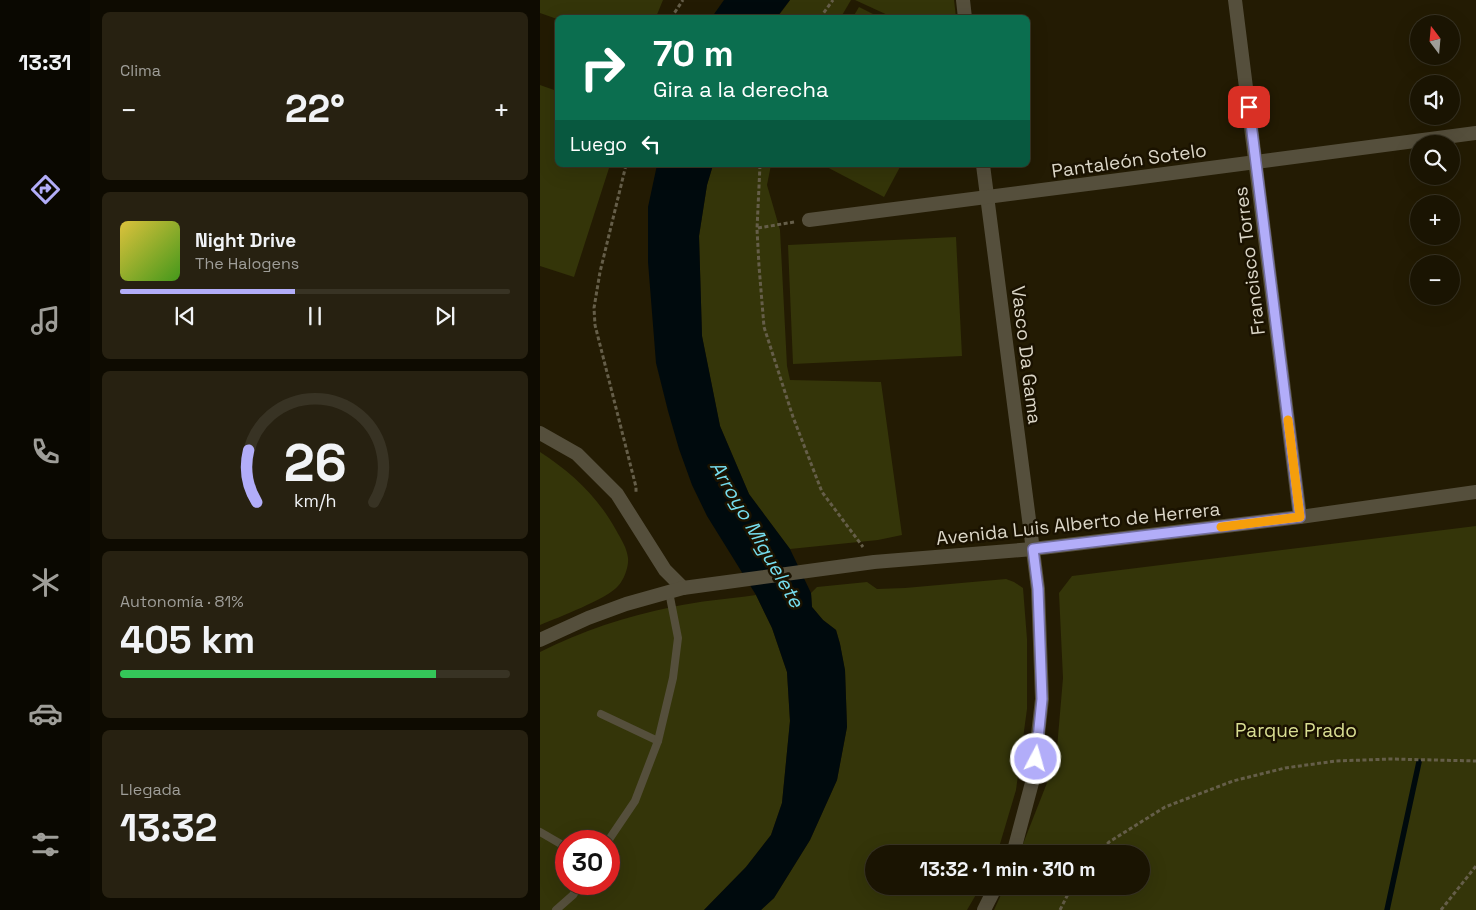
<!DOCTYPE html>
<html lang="es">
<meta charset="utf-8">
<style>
:root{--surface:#1a1402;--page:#272111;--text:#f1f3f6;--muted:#9f9e99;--line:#383324;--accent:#b2adf9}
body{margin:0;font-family:"Space Grotesk",sans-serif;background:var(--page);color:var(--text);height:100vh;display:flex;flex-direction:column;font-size:19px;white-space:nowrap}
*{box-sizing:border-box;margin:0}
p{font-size:16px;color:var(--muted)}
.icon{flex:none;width:28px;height:28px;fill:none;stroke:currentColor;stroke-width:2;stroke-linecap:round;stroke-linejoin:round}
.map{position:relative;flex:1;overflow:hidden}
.sheet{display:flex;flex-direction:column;gap:12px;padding:12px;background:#0e0b01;width:450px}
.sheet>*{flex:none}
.banner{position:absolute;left:15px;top:15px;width:475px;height:152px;border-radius:8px;box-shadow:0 5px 20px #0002,0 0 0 1px var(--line);background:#0b6e4f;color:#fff;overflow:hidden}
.needle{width:32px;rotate:344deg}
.buttons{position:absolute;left:870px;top:15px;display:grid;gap:10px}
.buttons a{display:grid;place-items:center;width:50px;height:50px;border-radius:50%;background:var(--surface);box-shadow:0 5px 20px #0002,0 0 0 1px var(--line);font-size:25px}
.speed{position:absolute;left:15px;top:830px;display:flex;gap:10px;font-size:25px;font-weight:700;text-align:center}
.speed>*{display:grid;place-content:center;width:65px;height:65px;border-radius:50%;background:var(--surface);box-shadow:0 5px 20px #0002,0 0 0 1px var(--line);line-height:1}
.speed .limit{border:8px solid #d22;background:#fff;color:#111}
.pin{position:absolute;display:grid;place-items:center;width:42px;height:42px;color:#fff;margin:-21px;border-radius:10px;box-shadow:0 2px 8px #0006}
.me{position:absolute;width:55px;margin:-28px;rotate:6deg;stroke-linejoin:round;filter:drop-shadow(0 0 4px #0008)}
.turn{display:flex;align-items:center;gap:18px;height:105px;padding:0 15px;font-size:22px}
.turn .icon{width:65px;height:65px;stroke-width:2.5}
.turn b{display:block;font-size:35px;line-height:42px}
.then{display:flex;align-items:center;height:48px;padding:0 15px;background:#0003;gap:10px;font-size:19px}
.big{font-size:38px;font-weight:700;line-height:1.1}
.sheet .widget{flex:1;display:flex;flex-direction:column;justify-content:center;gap:8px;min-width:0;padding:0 18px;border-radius:8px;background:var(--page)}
.sheet .dial{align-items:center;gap:0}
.dial svg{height:130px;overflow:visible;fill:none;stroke:var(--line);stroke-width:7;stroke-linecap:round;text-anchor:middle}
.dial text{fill:var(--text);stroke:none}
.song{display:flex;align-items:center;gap:15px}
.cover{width:60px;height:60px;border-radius:8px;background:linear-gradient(135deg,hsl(50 70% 55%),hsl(100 70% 35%))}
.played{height:5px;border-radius:2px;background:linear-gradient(90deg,var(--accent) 45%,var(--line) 45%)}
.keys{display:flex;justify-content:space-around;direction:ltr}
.heat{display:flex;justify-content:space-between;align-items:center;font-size:28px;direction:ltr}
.charge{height:8px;border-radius:4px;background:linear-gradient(90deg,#34c759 81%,var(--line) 0)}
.trip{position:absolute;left:325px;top:845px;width:285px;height:50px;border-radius:25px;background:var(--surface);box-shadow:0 5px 20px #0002,0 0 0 1px var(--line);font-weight:700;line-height:50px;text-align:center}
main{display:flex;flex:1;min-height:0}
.menu{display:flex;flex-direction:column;width:90px;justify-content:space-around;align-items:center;background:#0a0801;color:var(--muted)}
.menu .icon{width:35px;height:35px}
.menu .current{color:var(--accent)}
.menu b{font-size:22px;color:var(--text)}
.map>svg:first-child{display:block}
.green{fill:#343509;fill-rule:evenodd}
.water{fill:#000a0d}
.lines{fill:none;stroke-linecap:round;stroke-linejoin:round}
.stream{stroke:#000a0d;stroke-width:5.5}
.path{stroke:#655e49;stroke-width:3;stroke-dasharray:4 2.5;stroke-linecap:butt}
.service{stroke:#554f3c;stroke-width:8}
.minor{stroke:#554f3c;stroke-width:14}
.tertiary{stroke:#554f3c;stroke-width:14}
.route-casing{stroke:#7470a2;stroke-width:12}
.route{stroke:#b2adf9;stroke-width:9}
.slow{stroke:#f59e0b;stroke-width:9}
.labels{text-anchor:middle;stroke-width:5;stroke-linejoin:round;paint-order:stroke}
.street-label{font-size:19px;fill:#dbd6c7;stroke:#1a1200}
.park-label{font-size:19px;fill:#d9de92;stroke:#1a1200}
.water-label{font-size:20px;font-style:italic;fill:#76ddee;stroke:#1a1200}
</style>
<main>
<nav class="menu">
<b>13:31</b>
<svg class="icon current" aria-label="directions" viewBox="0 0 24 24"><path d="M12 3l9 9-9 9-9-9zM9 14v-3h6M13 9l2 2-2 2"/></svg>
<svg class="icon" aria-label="music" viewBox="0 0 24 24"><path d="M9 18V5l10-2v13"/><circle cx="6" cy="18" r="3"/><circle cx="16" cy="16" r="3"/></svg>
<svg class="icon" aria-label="phone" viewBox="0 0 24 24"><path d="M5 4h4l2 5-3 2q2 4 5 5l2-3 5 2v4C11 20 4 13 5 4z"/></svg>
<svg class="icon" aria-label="climate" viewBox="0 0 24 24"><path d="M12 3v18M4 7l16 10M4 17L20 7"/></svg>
<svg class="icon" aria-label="car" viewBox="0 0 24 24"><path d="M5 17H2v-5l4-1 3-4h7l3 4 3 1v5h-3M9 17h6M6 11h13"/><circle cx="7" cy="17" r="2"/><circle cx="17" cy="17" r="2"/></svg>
<svg class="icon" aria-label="filters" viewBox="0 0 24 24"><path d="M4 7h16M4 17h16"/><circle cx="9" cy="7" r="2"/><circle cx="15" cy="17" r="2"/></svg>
</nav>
<section class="sheet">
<div class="widget"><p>Clima</p>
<div class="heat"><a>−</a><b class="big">22°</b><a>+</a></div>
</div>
<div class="widget">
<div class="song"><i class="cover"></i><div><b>Night Drive</b><p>The Halogens</p></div></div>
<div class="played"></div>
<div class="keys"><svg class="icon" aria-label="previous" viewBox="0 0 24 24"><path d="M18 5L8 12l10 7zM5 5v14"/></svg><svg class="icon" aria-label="pause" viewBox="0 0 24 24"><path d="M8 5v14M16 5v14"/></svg><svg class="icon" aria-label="next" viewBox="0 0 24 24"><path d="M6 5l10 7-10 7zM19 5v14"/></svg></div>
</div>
<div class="widget dial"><svg viewBox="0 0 100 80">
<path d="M14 69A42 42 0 1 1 86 69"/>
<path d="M14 69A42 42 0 0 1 9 37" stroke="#b2adf9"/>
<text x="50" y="56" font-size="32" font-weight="700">26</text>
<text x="50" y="72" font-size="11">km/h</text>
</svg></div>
<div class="widget"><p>Autonomía · 81%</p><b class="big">405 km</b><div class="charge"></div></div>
<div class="widget"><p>Llegada</p><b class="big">13:32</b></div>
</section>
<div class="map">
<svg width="936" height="910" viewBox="0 0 936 910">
<rect width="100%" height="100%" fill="#231b03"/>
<g class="green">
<path d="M0 0H123L116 17 18 18 17 19 0 13Z"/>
<path d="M250 0H311L301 17 237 18Z"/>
<path d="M315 0H414L416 17H352Z"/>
<path d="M319 7 339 17H313Z"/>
<path d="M0 85 17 91 18 165H70L34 277 0 266Z"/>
<path d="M173 165H231L227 185 240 230 247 366 250 380 341 382 362 535 338 540 250 549 209 494 180 426 162 336 159 236 167 185Z"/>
<path d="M283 165H361L344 197Z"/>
<path d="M416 237 422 356 253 364 248 245Z"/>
<path d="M0 452C31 472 58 497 76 530 81 539 87 548 88 558 89 566 84 580 78 586 69 598 17 618 0 625Z"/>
<path d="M936 526V910H454L465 886H601V854H479L516 760 523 678 519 593 532 576Z"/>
<path d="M466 579 474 582 483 588 487 639V709L476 790 457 854H334V886H441L427 910H221L234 898 270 840 297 780 307 727 305 671 300 644 296 630 283 620 272 607 271 593 277 587 327 582 337 589 365 588Z"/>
<path d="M216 595 232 628 247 672 250 721 242 803 231 835 206 867 164 910H0V652C41 631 87 616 132 607 159 601 188 599 216 595ZM26 841H69V884H26Z"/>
</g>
<g class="water">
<path d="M184 0H250L237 17H172Z"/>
<path d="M117 165H173L167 185 159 236 162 336 180 426 209 494 250 549 271 593 272 607 283 620 296 630 300 644 305 670 307 727 297 780 270 840 234 898 221 910H164L206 867 231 835 242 803 250 721 247 672 232 628 216 595 167 516 152 485 139 449 128 411 116 363 108 262V207Z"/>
</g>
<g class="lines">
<path class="stream" d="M847 910 879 762"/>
<g class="path">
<path d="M131 18 143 0"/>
<path d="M280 18 293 0"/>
<path d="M86 165 60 272 54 308 55 325 96 487V493"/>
<path d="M220 165 217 229 219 266 224 327 253 417 282 492 323 547"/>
<path d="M218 228 254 222"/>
<path d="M559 854 569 842 625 807 693 781 745 768 796 761 851 759 936 761"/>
<path d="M520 910 532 886"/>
<path d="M901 910 936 866"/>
</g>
<g class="service">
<path d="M61 714 118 741"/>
<path d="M0 832 26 847"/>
<path d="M68 841 95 801 118 741 133 678 138 638 129 592"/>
<path d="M16 910 33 895 40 884"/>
</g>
<g class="minor">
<path d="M423 0 425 18"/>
<path d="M695 0 760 517"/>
<path d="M443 165 498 589 502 699 493 779 473 854"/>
<path d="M269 220C492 193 713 161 936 133"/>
<path d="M444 910 456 886"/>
</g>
<g class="tertiary">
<path d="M0 433 37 454 77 494 125 570 143 588"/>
<path d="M0 640 48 618 86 604 143 588 334 562 493 549 760 517 936 492"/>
</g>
</g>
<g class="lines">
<defs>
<path id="route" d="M496 759 502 699 498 589 493 549 760 517 709 107"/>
</defs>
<use href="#route" class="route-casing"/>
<use href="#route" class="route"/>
<path class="slow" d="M681 527 760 517 748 420"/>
</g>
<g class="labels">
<g class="street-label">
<text transform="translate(589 160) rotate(-8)" y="7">Pantaleón Sotelo</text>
<text transform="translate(709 261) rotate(-97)" y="7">Francisco Torres</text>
<text transform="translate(487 355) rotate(83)" y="7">Vasco Da Gama</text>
<text transform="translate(538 523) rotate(-6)" y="7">Avenida Luis Alberto de Herrera</text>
</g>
<g class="park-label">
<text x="756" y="737">Parque Prado</text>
</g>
<g class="water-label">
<text transform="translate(217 534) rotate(60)" y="7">Arroyo Miguelete</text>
</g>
</g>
</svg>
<div class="buttons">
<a><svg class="needle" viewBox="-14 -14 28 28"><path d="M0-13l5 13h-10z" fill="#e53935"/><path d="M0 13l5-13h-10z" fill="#9f9e99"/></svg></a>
<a><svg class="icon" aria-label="sound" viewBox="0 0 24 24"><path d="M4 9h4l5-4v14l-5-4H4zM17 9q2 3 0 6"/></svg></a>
<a><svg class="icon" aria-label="search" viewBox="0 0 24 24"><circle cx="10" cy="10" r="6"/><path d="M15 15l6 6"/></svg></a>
<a>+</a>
<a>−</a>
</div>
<div class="speed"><div class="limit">30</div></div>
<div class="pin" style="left:709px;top:107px;background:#d93025"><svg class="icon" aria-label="arrive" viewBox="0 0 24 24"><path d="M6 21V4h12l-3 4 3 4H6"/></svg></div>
<svg class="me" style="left:496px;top:759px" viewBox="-20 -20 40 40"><circle r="17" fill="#b2adf9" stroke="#fff" stroke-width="3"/><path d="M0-11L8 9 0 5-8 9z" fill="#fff"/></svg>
<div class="trip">13:32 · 1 min · 310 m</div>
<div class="banner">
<div class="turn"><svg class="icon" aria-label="right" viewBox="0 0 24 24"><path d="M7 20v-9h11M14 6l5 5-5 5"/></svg><div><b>70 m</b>Gira a la derecha</div></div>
<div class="then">Luego<svg class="icon" aria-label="left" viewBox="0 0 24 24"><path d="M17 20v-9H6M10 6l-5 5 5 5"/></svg></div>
</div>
</div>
</main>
